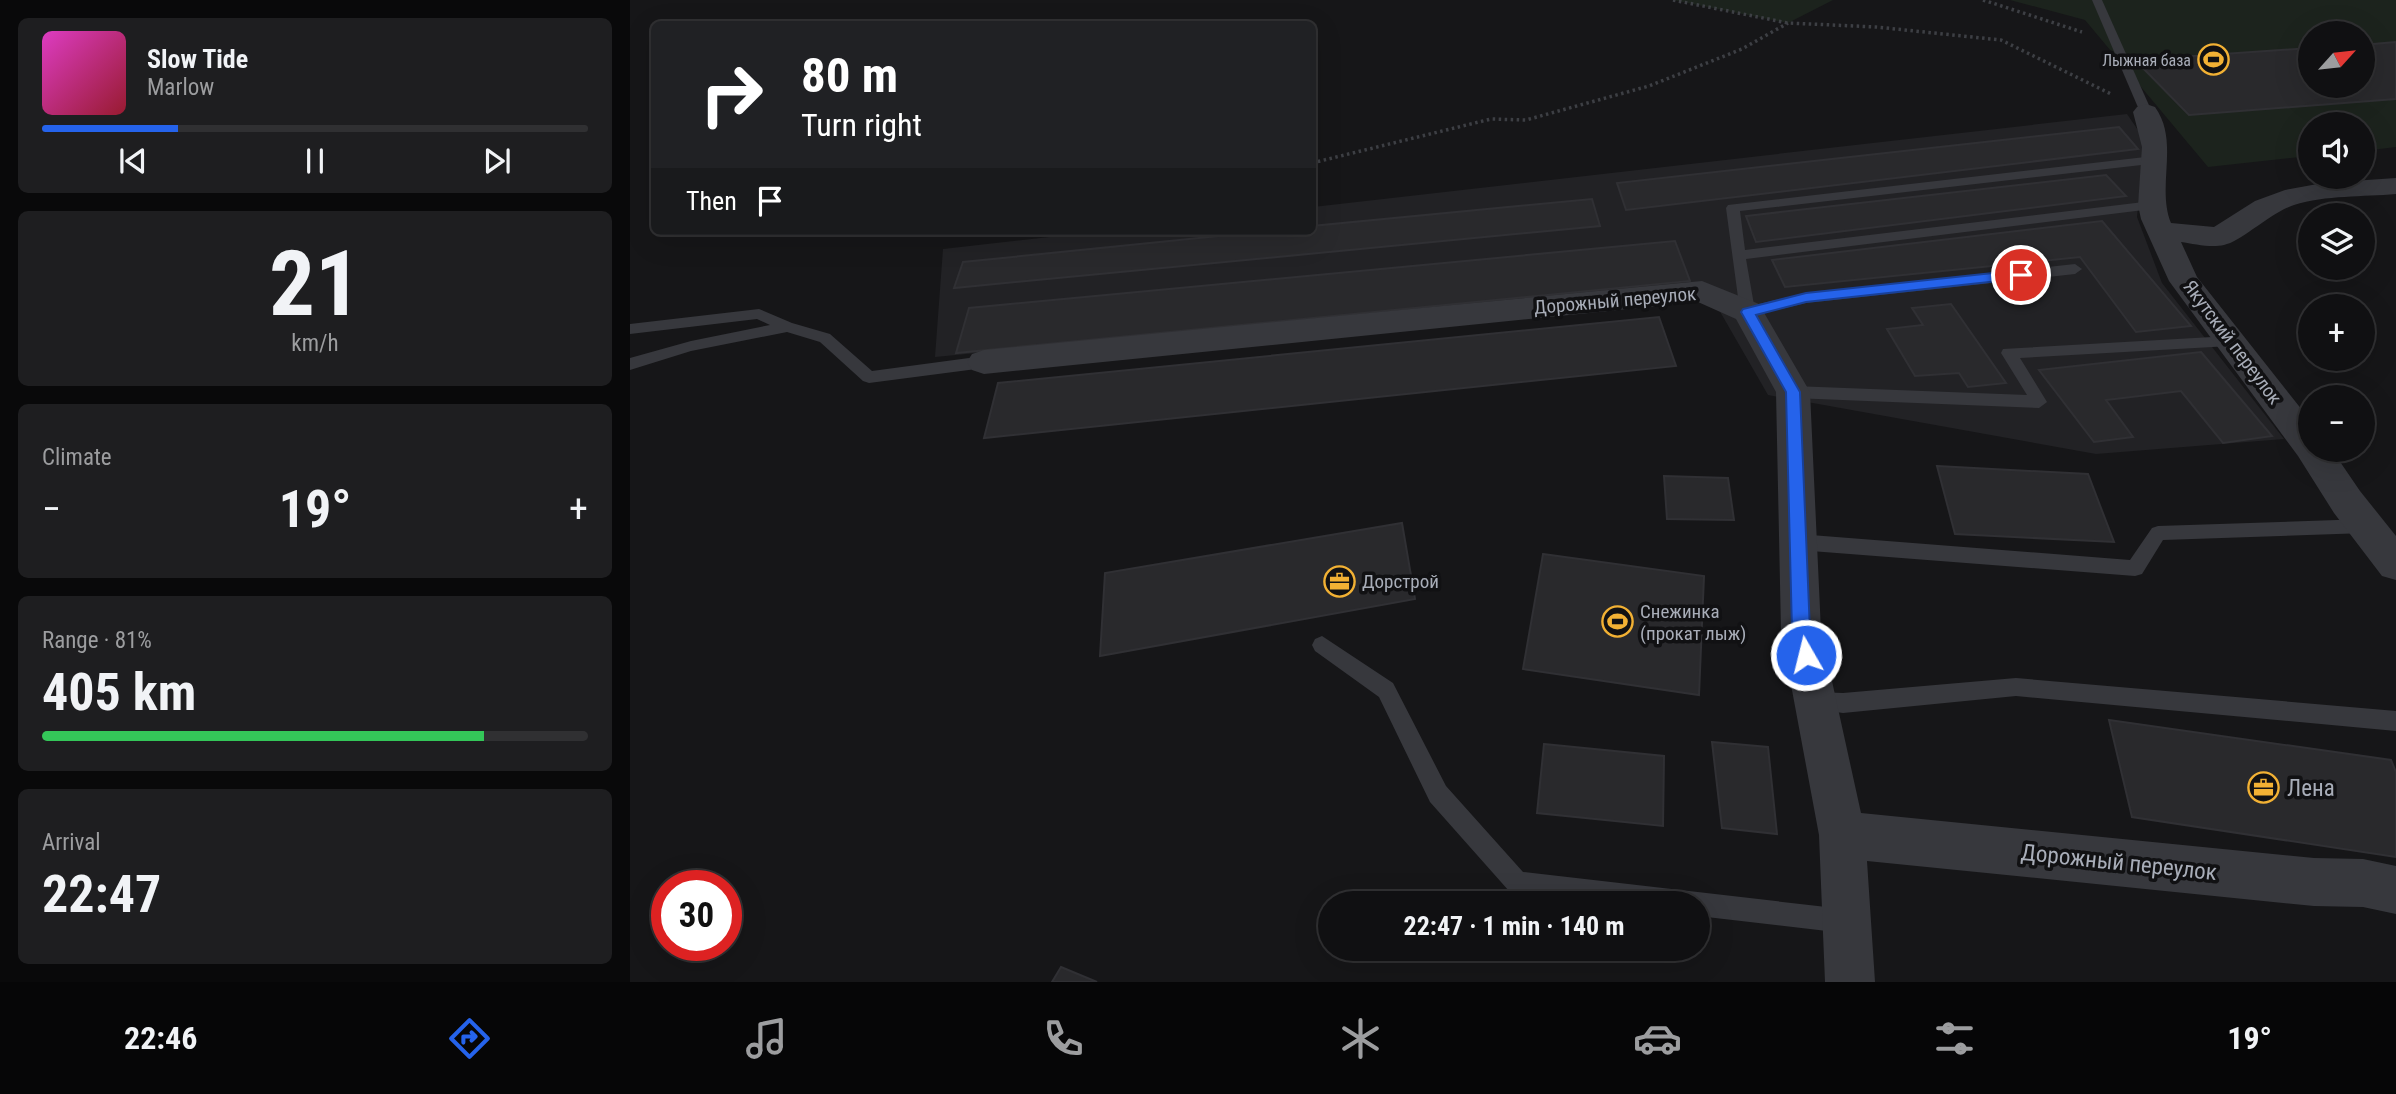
<!DOCTYPE html>
<meta charset="utf-8">
<style>
:root{--surface:#101012;--page:#1e1e20;--text:#f1f3f6;--muted:#9c9d9f;--line:#303032;--accent:#2563eb}
body{margin:0;font-family:"Roboto Condensed",sans-serif;background:var(--page);color:var(--text);height:100vh;display:flex;flex-direction:column;font-size:26px;white-space:nowrap}
*{box-sizing:border-box;margin:0}
p{font-size:23px;color:var(--muted)}
.icon{flex:none;width:38px;height:38px;fill:none;stroke:currentColor;stroke-width:2;stroke-linecap:round;stroke-linejoin:round}
.map{position:relative;flex:1;overflow:hidden}
.panel{display:flex;flex-direction:column;gap:18px;padding:18px;background:#09090a;width:630px}
.panel>*{flex:none}
.hud{position:absolute;left:21px;top:21px;width:665px;height:214px;border-radius:10px;box-shadow:0 7px 28px #0002,0 0 0 2px var(--line);background:#202124;color:#fff;overflow:hidden}
.needle{width:46px;rotate:63deg}
.controls{position:absolute;left:1668px;top:21px;display:grid;gap:14px}
.controls a{display:grid;place-items:center;width:77px;height:77px;border-radius:50%;background:var(--surface);box-shadow:0 7px 28px #0002,0 0 0 2px var(--line);font-size:35px}
.speed{position:absolute;left:21px;top:870px;display:flex;gap:14px;font-size:35px;font-weight:700;text-align:center}
.speed>*{display:grid;place-content:center;width:91px;height:91px;border-radius:50%;background:var(--surface);box-shadow:0 7px 28px #0002,0 0 0 2px var(--line);line-height:1}
.speed .limit{border:10px solid #d22;background:#fff;color:#111}
.pin{position:absolute;display:grid;place-items:center;width:60px;height:60px;color:#fff;margin:-30px;border:4px solid #fff;border-radius:50%;box-shadow:0 2px 7px #0007}
.me{position:absolute;width:77px;margin:-38px;rotate:352deg;stroke-linejoin:round;filter:drop-shadow(0 0 5px #0008)}
.turn{display:flex;align-items:center;gap:24px;height:147px;padding:0 35px;font-size:32px}
.turn .icon{width:91px;height:91px;stroke-width:2.5}
.turn b{display:block;font-size:49px;line-height:60px}
.then{display:flex;align-items:center;height:66px;padding:0 35px;background:#0003;gap:14px;font-size:26px}
.big{font-size:52px;font-weight:700;line-height:1.1}
.panel .widget{flex:1;display:flex;flex-direction:column;justify-content:center;gap:10px;min-width:0;padding:0 24px;border-radius:10px;background:var(--page)}
.panel .dial{align-items:center;gap:0}
.dial b{font-size:91px;line-height:1}
.song{display:flex;align-items:center;gap:21px}
.cover{width:84px;height:84px;border-radius:10px;background:linear-gradient(135deg,hsl(310 70% 55%),hsl(350 70% 35%))}
.played{height:7px;border-radius:4px;background:linear-gradient(90deg,var(--accent) 25%,var(--line) 25%)}
.keys{display:flex;justify-content:space-around;direction:ltr}
.heat{display:flex;justify-content:space-between;align-items:center;font-size:38px;direction:ltr}
.charge{height:10px;border-radius:5px;background:linear-gradient(90deg,#34c759 81%,var(--line) 0)}
.trip{position:absolute;left:688px;top:891px;width:392px;height:70px;border-radius:35px;background:var(--surface);box-shadow:0 7px 28px #0002,0 0 0 2px var(--line);font-weight:700;line-height:70px;text-align:center}
.tabs{display:flex;height:112px;justify-content:space-around;align-items:center;background:#060607;color:var(--muted)}
.tabs .icon{width:49px;height:49px}
.tabs .on{color:var(--accent)}
.tabs b{font-size:32px;color:var(--text)}
main{display:flex;flex:1;min-height:0}
.map>svg:first-child{display:block}
.built{fill:#222225}
.green{fill:#1c231d;fill-rule:evenodd}
.building{fill:#29292c;stroke:#303034;stroke-width:2}
.lines{fill:none;stroke-linecap:round;stroke-linejoin:round}
.path{stroke:#3d3f44;stroke-width:3.5;stroke-dasharray:2.5 3.5;stroke-linecap:butt}
.service{fill:#37383d;fill-rule:evenodd}
.minor{fill:#37383d;fill-rule:evenodd}
.route{fill:#2563eb;stroke:#184099;stroke-width:2}
.labels{text-anchor:middle;stroke-width:7;stroke-linejoin:round;paint-order:stroke}
.far-poi-label{font-size:16px;fill:#a8adb8;stroke:#111113;text-anchor:end}
.street-label{font-size:19px;fill:#a8adb8;stroke:#111113}
.poi-label{font-size:19px;fill:#a8adb8;stroke:#111113;text-anchor:start}
.near-poi-label{font-size:23px;fill:#a8adb8;stroke:#111113;text-anchor:start}
.near-street-label{font-size:23px;fill:#a8adb8;stroke:#111113}
</style>
<main>
<section class="panel">
<div class="widget">
<div class="song"><i class="cover"></i><div><b>Slow Tide</b><p>Marlow</p></div></div>
<div class="played"></div>
<div class="keys"><svg class="icon" aria-label="previous" viewBox="0 0 24 24"><path d="M18 5L8 12l10 7zM5 5v14"/></svg><svg class="icon" aria-label="pause" viewBox="0 0 24 24"><path d="M8 5v14M16 5v14"/></svg><svg class="icon" aria-label="next" viewBox="0 0 24 24"><path d="M6 5l10 7-10 7zM19 5v14"/></svg></div>
</div>
<div class="widget dial"><b>21</b><p>km/h</p></div>
<div class="widget"><p>Climate</p>
<div class="heat"><a>−</a><b class="big">19°</b><a>+</a></div>
</div>
<div class="widget"><p>Range · 81%</p><b class="big">405 km</b><div class="charge"></div></div>
<div class="widget"><p>Arrival</p><b class="big">22:47</b></div>
</section>
<div class="map">
<svg width="1766" height="982" viewBox="0 0 1766 982">
<rect width="100%" height="100%" fill="#161618"/>
<path class="built" d="M1497 114 1514 139 1507 217 1532 283 1654 439 1466 454 1138 395 1073 282 305 357 313 249 473 231H682L683 207Z"/>
<g class="green">
<path d="M1043 0H1203L1158 23Z"/>
<path d="M1380 0H1766V147L1733 151 1732 124H1680V156L1578 167 1455 20ZM1680 33H1732V86H1680Z"/>
</g>
<g class="building">
<path d="M1766 42V99L1559 115 1505 60 1680 48V86H1732V45Z"/>
<path d="M1489 127 1508 149 996 210 987 183Z"/>
<path d="M1476 175 1496 196 1126 242 1116 216Z"/>
<path d="M962 199 970 226 324 288 333 262 638 231H682V226Z"/>
<path d="M1472 221 1561 326 1506 332 1450 257 1155 287 1142 260Z"/>
<path d="M1045 241 1060 281 326 353 339 308Z"/>
<path d="M1321 304 1376 383 1338 387 1329 373 1285 376 1257 329 1293 325 1282 308Z"/>
<path d="M1029 317 1046 366 354 438 368 383Z"/>
<path d="M1571 352 1642 436 1593 443 1551 391 1476 400 1503 437 1464 442 1409 370Z"/>
<path d="M1307 466 1458 474 1484 542 1325 534Z"/>
<path d="M1034 476 1098 478 1104 520 1037 519Z"/>
<path d="M772 523 785 599 470 656 475 573Z"/>
<path d="M913 554 1074 576 1069 695 893 669Z"/>
<path d="M1479 720 1761 760 1766 772V857L1502 817Z"/>
<path d="M1082 742 1138 747 1147 834 1092 828Z"/>
<path d="M914 744 1034 756 1033 826 907 813Z"/>
<path d="M431 967 467 982H422Z"/>
</g>
<g class="lines">
<g class="path">
<path d="M1043 0 1158 23 1246 27 1371 40 1481 94"/>
<path d="M1353 0 1452 32"/>
<path d="M682 163 861 119 896 120 1019 86 1112 49 1158 23"/>
</g>
<g class="service">
<path d="M1462 0H1472L1522 112 1520 115 1510 112Z"/>
<path d="M1524 156 1530 160 1529 163 1110 211 1115 250 1522 201 1529 205 1522 209 1116 259 1124 305 1176 293 1445 264 1452 269 1445 274 1176 303 1118 317 1110 312 1096 208 1098 205Z"/>
<path d="M129 309 162 323 200 334 242 371 354 356 362 362 354 368 239 383 233 381 190 342 157 332 61 351 0 370V358L61 341 140 325 127 319 0 334V324Z"/>
<path d="M1600 336 1608 341 1600 346 1390 358 1417 402 1409 408 1163 398 1155 392 1163 386 1397 395 1371 353 1373 349Z"/>
<path d="M1736 519 1742 521 1745 526 1742 531 1736 533 1533 540 1512 574 1505 576 1168 550 1162 547 1159 542 1162 537 1168 534 1500 560 1522 528 1528 526Z"/>
<path d="M692 636 763 683 816 786 893 872 1214 909 1222 913 1226 921 1222 929 1214 933 1068 916V903H960L887 894 879 891 800 802 749 697 685 651 682 645 685 639Z"/>
<path d="M1386 678 1766 711V731L1386 696 1213 713 1178 708 1175 701 1178 694 1185 692 1213 693Z"/>
</g>
<g class="minor">
<path d="M1516 104 1525 107C1550 142 1526 186 1541 223L1584 227 1625 201 1655 190 1693 183 1766 178V194C1733 197 1696 195 1664 205 1640 213 1611 242 1594 245 1581 248 1564 244 1551 242L1567 277 1680 420V450H1702L1730 491 1766 536V580L1752 576 1704 513 1668 456 1539 281 1511 219 1508 205 1512 147 1503 112 1507 107Z"/>
<path d="M1072 281 1129 304 1180 392 1191 631 1231 813 1684 858 1733 859 1766 866V914L1733 907 1684 906 1237 861 1245 982H1195L1189 835 1151 631 1146 392 1106 319 1068 302 354 374 342 370 337 362 342 354 354 350Z"/>
</g>
</g>
<path class="route" d="M1391 270 1398 275 1396 278 1176 302 1126 315 1170 392 1180 631 1185 655 1182 660 1176 663 1169 660 1162 631 1156 392 1111 312 1113 309 1176 293Z"/>
<defs>
<symbol id="stadium-ring" viewBox="-11 -11 22 22"><circle r="9.5" fill="#111113" stroke="#f2b134" stroke-width="1.5"/><path d="M0-5a6.5 5 0 1 0 0 10a6.5 5 0 1 0 0-10ZM-3.5-1.8h7v3.6h-7Z" fill="#f2b134"/></symbol>
<symbol id="office-ring" viewBox="-11 -11 22 22"><circle r="9.5" fill="#111113" stroke="#f2b134" stroke-width="1.5"/><path d="M-6-3h4V-5.5h4V-3h4V5H-6ZM-1-4.5V-3h2v-1.5ZM-6 0V1H6V0Z" fill="#f2b134"/></symbol>
</defs>
<g fill-rule="evenodd">
<use href="#stadium-ring" x="1566" y="42" width="35" height="35"/>
<use href="#office-ring" x="692" y="564" width="35" height="35"/>
<use href="#stadium-ring" x="970" y="604" width="35" height="35"/>
<use href="#office-ring" x="1616" y="770" width="35" height="35"/>
</g>
<g class="labels">
<g class="far-poi-label">
<text x="1561" y="66">Лыжная база</text>
</g>
<g class="street-label">
<text transform="translate(985 300) rotate(-5)" y="7">Дорожный переулок</text>
<text transform="translate(1603 342) rotate(53)" y="7">Якутский переулок</text>
</g>
<g class="poi-label">
<text x="732" y="588">Дорстрой</text>
<text x="1010" y="618">Снежинка<tspan x="1010" dy="22">(прокат лыж)</tspan></text>
</g>
<g class="near-poi-label">
<text x="1657" y="796">Лена</text>
</g>
<g class="near-street-label">
<text transform="translate(1489 862) rotate(6)" y="8">Дорожный переулок</text>
</g>
</g>
</svg>
<div class="controls">
<a><svg class="needle" viewBox="-14 -14 28 28"><path d="M0-13l5 13h-10z" fill="#e53935"/><path d="M0 13l5-13h-10z" fill="#9c9d9f"/></svg></a>
<a><svg class="icon" aria-label="sound" viewBox="0 0 24 24"><path d="M4 9h4l5-4v14l-5-4H4zM17 9q2 3 0 6"/></svg></a>
<a><svg class="icon" aria-label="layers" viewBox="0 0 24 24"><path d="M12 4l9 5-9 5-9-5zM3 14l9 5 9-5"/></svg></a>
<a>+</a>
<a>−</a>
</div>
<div class="speed"><div class="limit">30</div></div>
<div class="pin" style="left:1391px;top:275px;background:#d93025"><svg class="icon" aria-label="arrive" viewBox="0 0 24 24"><path d="M6 21V4h12l-3 4 3 4H6"/></svg></div>
<svg class="me" style="left:1176px;top:655px" viewBox="-20 -20 40 40"><circle r="17" fill="#2563eb" stroke="#fff" stroke-width="3"/><path d="M0-11L8 9 0 5-8 9z" fill="#fff"/></svg>
<div class="trip">22:47 · 1 min · 140 m</div>
<div class="hud">
<div class="turn"><svg class="icon" aria-label="right" viewBox="0 0 24 24"><path d="M7 20v-9h11M14 6l5 5-5 5"/></svg><div><b>80 m</b>Turn right</div></div>
<div class="then">Then<svg class="icon" aria-label="arrive" viewBox="0 0 24 24"><path d="M6 21V4h12l-3 4 3 4H6"/></svg></div>
</div>
</div>
</main>
<nav class="tabs">
<b>22:46</b>
<svg class="icon on" aria-label="directions" viewBox="0 0 24 24"><path d="M12 3l9 9-9 9-9-9zM9 14v-3h6M13 9l2 2-2 2"/></svg>
<svg class="icon" aria-label="music" viewBox="0 0 24 24"><path d="M9 18V5l10-2v13"/><circle cx="6" cy="18" r="3"/><circle cx="16" cy="16" r="3"/></svg>
<svg class="icon" aria-label="phone" viewBox="0 0 24 24"><path d="M5 4h4l2 5-3 2q2 4 5 5l2-3 5 2v4C11 20 4 13 5 4z"/></svg>
<svg class="icon" aria-label="climate" viewBox="0 0 24 24"><path d="M12 3v18M4 7l16 10M4 17L20 7"/></svg>
<svg class="icon" aria-label="car" viewBox="0 0 24 24"><path d="M5 17H2v-5l4-1 3-4h7l3 4 3 1v5h-3M9 17h6M6 11h13"/><circle cx="7" cy="17" r="2"/><circle cx="17" cy="17" r="2"/></svg>
<svg class="icon" aria-label="filters" viewBox="0 0 24 24"><path d="M4 7h16M4 17h16"/><circle cx="9" cy="7" r="2"/><circle cx="15" cy="17" r="2"/></svg>
<b>19°</b>
</nav>
